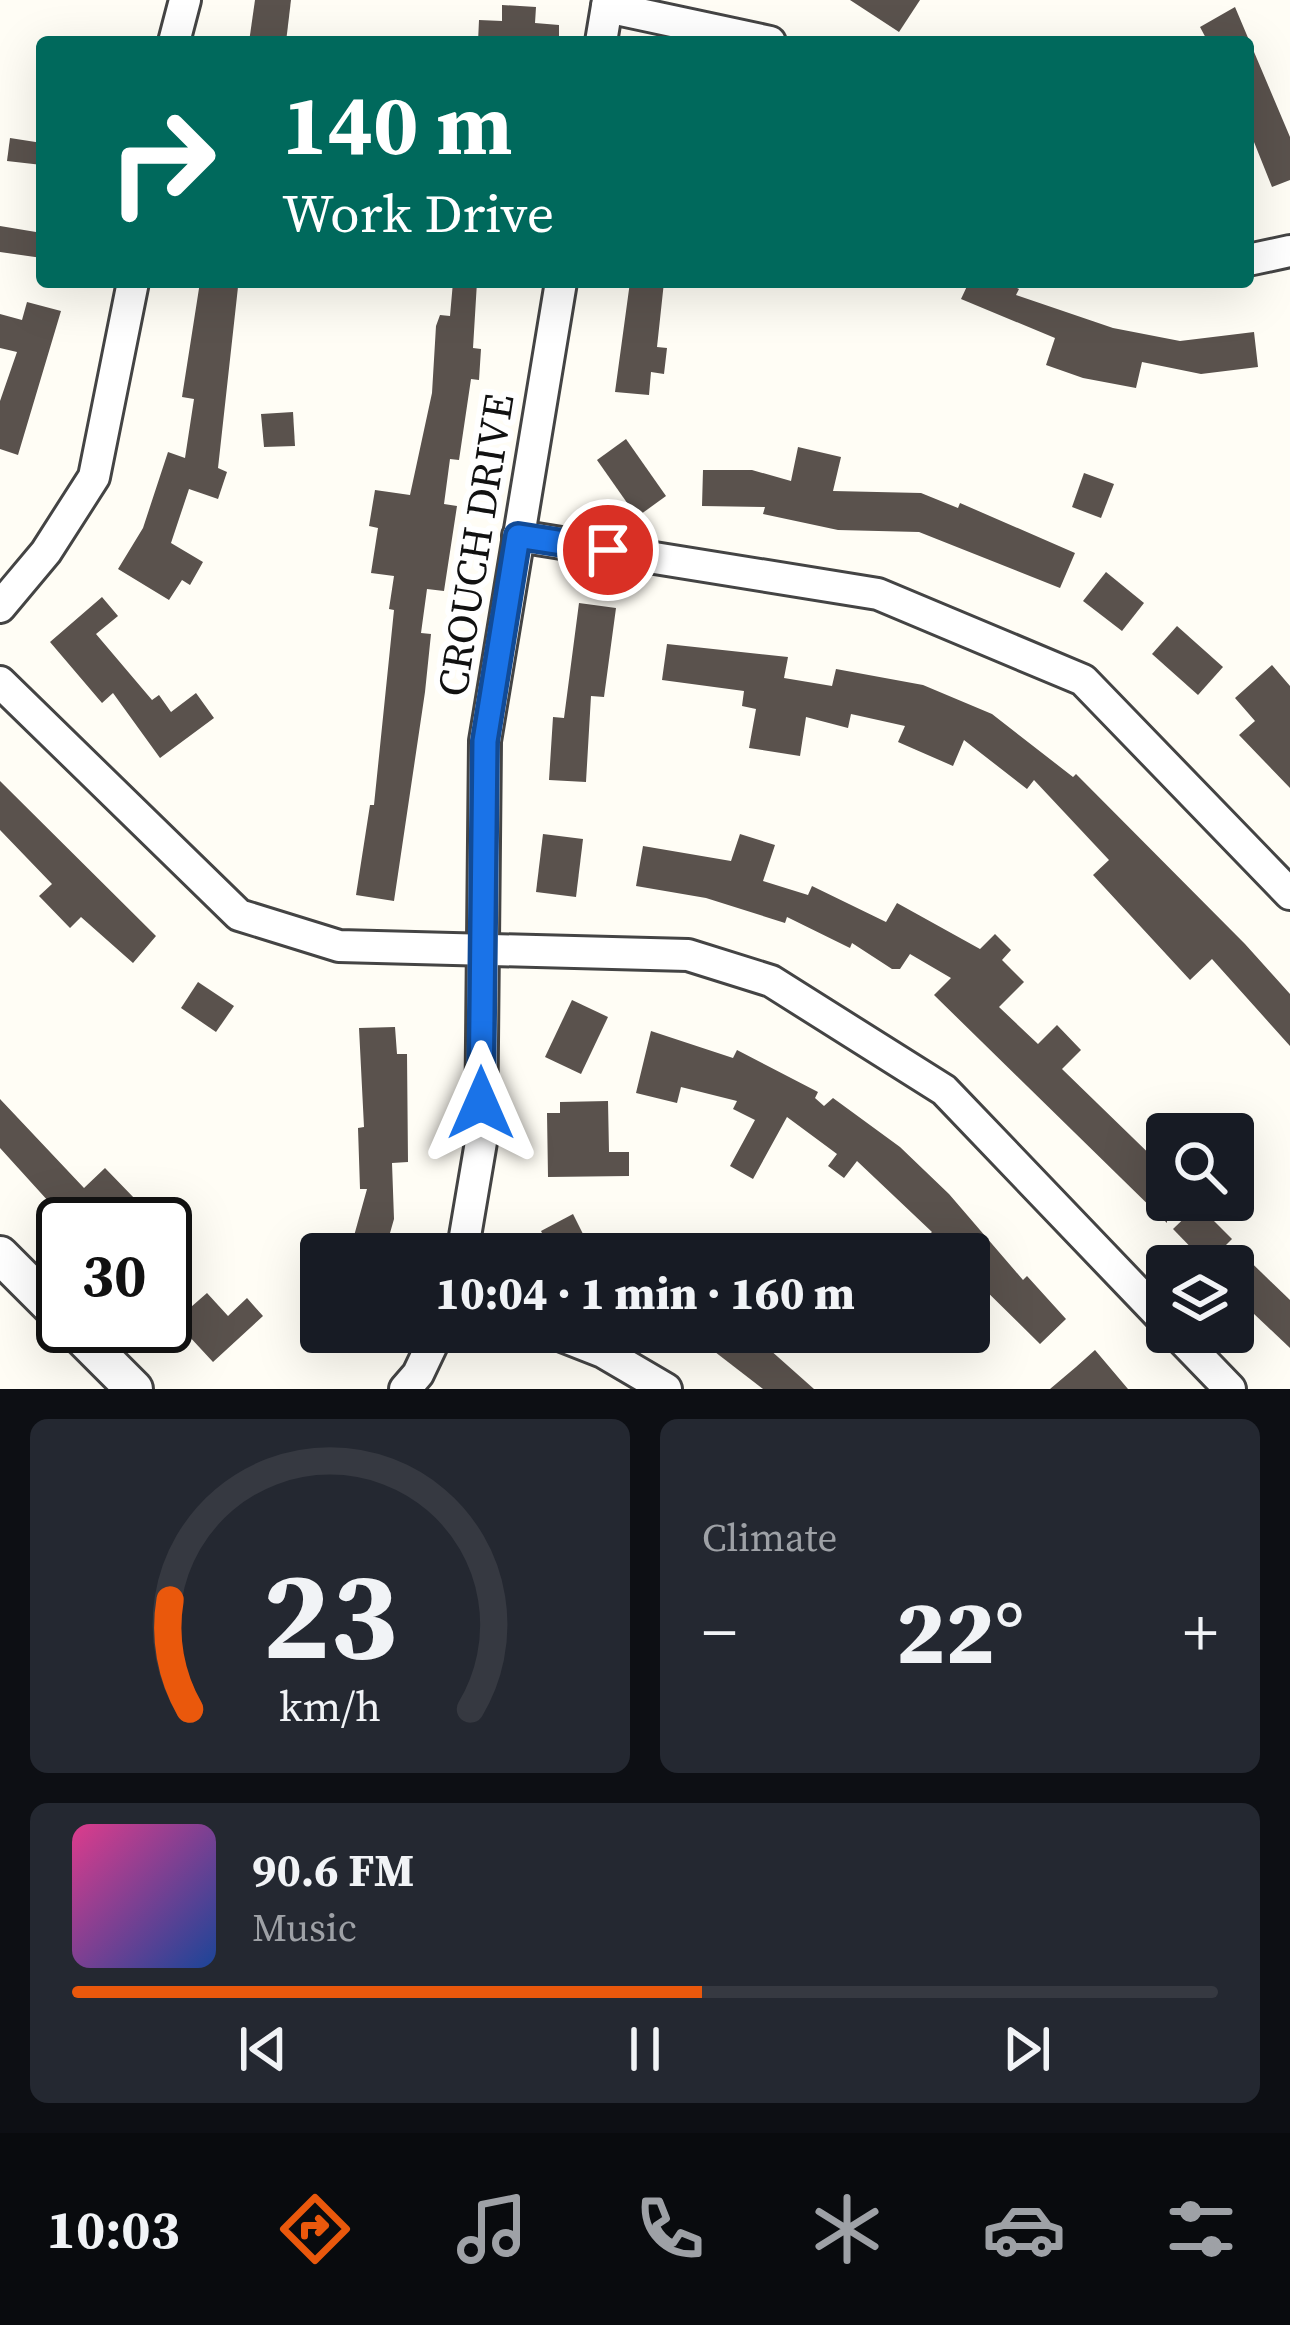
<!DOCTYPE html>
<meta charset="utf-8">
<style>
:root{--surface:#171b24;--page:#242831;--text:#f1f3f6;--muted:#9ea1a6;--line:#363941;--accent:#ea580c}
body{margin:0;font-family:"Source Serif 4",serif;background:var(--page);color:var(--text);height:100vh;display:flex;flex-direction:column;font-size:45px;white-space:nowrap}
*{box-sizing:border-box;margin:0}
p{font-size:39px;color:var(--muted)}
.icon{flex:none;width:66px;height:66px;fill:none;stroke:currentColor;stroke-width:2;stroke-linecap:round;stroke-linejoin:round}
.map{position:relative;height:1389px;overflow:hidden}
.side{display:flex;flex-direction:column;gap:30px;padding:30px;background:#0d0f14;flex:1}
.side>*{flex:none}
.top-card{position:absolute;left:36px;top:36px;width:1218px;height:252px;border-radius:12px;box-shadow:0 12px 48px #0002;background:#00695c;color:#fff;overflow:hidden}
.buttons{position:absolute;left:1146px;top:1113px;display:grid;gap:24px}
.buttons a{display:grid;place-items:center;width:108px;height:108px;border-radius:12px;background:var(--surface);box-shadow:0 12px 48px #0002;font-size:60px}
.speed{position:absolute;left:36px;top:1197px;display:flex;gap:24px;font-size:60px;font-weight:700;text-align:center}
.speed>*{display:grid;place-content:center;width:156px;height:156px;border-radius:50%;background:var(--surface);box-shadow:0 12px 48px #0002;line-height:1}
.speed .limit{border:6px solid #111;border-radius:18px;background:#fff;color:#111}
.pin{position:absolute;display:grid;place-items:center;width:102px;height:102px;color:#fff;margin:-51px;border:6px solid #fff;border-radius:50%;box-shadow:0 3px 12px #0007}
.me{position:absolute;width:132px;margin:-66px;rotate:0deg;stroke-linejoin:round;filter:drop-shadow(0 0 9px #0008)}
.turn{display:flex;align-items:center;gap:42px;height:252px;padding:0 48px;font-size:54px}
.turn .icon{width:156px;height:156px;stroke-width:2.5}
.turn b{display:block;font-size:84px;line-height:102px}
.big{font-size:90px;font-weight:800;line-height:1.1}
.side .card{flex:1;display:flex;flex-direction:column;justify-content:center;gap:18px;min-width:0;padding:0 42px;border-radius:18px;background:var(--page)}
.side .dial{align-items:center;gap:0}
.dial svg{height:312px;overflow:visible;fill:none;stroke:var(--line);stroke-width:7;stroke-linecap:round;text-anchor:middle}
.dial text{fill:var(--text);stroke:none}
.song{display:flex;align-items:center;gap:36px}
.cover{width:144px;height:144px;border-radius:18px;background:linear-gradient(135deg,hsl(330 70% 55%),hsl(220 70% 35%))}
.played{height:12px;border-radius:6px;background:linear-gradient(90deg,var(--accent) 55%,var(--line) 55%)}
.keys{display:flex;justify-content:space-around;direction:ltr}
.heat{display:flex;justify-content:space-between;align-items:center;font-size:66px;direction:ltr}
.side .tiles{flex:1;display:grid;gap:30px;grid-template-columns:1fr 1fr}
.card:last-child{grid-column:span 2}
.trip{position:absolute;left:300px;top:1233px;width:690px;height:120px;border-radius:12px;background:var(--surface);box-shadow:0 12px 48px #0002;font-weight:800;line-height:120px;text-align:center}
.tab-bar{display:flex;height:192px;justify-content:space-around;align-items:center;background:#090b0e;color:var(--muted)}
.tab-bar .icon{width:84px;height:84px}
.tab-bar .on{color:var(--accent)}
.tab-bar b{font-size:54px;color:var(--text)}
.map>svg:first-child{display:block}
.building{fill:#5a524d}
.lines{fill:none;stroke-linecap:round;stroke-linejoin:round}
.minor-casing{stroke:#444;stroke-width:36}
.tertiary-casing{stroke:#444;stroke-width:42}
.minor{stroke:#fff;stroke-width:30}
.tertiary{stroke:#fff;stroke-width:36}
.route-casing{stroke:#114b97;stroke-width:30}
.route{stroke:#1a73e8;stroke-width:21}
.labels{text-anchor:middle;stroke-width:12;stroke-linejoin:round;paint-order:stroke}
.street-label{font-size:42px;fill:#111;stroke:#fff}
</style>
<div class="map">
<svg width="1290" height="1389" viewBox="0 0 1290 1389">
<rect width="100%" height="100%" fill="#fffdf5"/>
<g class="building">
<path d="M255 0H291L286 42H249Z"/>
<path d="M850 0H920L899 32Z"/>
<path d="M502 5 536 7 535 23 559 25V42H478L479 20 502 21Z"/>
<path d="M1235 7 1290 137V180L1272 187 1248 127V42H1208L1200 27Z"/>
<path d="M10 138 42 143V165L7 161Z"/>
<path d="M0 226 42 233V258L0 252Z"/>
<path d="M200 282 238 287 218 468 227 472 218 499 189 489 171 543 203 562 190 585 182 580 169 600 118 569 143 528 168 452 185 458 194 399 182 397Z"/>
<path d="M453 282H477L473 348 481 349 479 380 471 379 459 460 450 459 444 504 457 506 444 591 427 589 421 633 431 634 425 692 394 901 356 895 370 805H374L394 610 389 609 394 576 371 573 378 528 369 526 375 490 410 495 432 393 436 326 440 315 450 316Z"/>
<path d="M630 282H664L657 347 667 348 664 374 651 372 649 395 615 392Z"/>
<path d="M969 282H1006L1019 289 1016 295 1113 328 1180 341 1254 332 1258 367 1201 374 1142 362 1136 388 1083 378 1046 365 1055 338 961 299Z"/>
<path d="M27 302 61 311 18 455 0 449V401L17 352 0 348V314L22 320Z"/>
<path d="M293 412 295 446 264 447 261 414Z"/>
<path d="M626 439 666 496 637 517 597 460Z"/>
<path d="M798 447 841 457 833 491 921 493 958 508 960 503 1075 553 1060 588 919 532 838 530 763 514 765 507 702 506 703 470H752L791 481Z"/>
<path d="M1084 473 1114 484 1101 518 1072 507Z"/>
<path d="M1106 572 1144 603 1122 631 1083 601Z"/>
<path d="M102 597 118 616 96 634 152 700 159 695 171 712 196 693 214 718 160 758 113 693 102 703 50 642Z"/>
<path d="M579 603 616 608 604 697 591 696 586 782 549 780 553 717 564 718Z"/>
<path d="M1177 626 1223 667 1198 695 1152 654Z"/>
<path d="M667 644 788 657 784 678 832 686 836 669 923 685 992 714 1073 777 1076 774 1245 944 1290 994V1046L1212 959 1190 980 1093 875 1109 860 1034 780 1027 789 964 740 953 766 898 742 905 726 851 714 848 728 806 717 800 756 749 748 756 709 742 706 744 691 662 680Z"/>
<path d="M1272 665 1290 686V788L1239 735 1255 721 1235 698Z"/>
<path d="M0 781 156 936 133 963 81 917 70 928 39 896 52 884 0 830Z"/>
<path d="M543 834 583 839 576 897 536 892Z"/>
<path d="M740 834 775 845 763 881 808 895 812 886 886 922 897 903 980 949 995 934 1011 950 1002 960 1024 982 999 1007 1038 1044 1057 1025 1081 1050 1062 1069 1167 1171V1223L934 995 951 978 910 954 900 969H892L852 943 850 948 787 917 785 923 706 898 636 886 643 846 731 861Z"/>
<path d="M198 982 234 1006 216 1032 181 1008Z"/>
<path d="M572 1000 608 1017 581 1074 545 1057Z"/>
<path d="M395 1027 397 1054H407L408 1162 392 1163 394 1219 384 1254H349L367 1189H360L358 1128 364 1127 359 1028Z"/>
<path d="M651 1031 733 1058 737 1050 818 1092 815 1098 824 1106 833 1098 900 1147 949 1194 1023 1280 1027 1276 1066 1319 1040 1344 969 1274V1254H907L932 1232 857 1161 844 1178 828 1166 837 1154 787 1117 753 1179 730 1166 755 1120 733 1109 737 1101 681 1087 677 1103 636 1093Z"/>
<path d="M0 1099 84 1188 105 1168 137 1201 113 1224H69L0 1148Z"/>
<path d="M608 1101 609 1152H629V1176L548 1177 547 1113H560V1102Z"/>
<path d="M1198 1205 1232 1239 1207 1264 1173 1229Z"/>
<path d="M573 1214 593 1254H553L541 1231Z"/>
<path d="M1233 1245 1290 1300V1348L1233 1294Z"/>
<path d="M207 1293 228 1316 247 1298 263 1316 213 1362 175 1321Z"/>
<path d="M716 1332H750L814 1389H763L706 1345Z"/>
<path d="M1095 1350 1128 1389H1050L1076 1367Z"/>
</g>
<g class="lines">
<defs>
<g id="minor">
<path d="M607 7 770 42"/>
<path d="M174 42 185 0"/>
<path d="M601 42 608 0"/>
<path d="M1248 260 1290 251"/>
<path d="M518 536 878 594 1083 680 1290 894"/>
<path d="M0 607 46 552 94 477 133 282"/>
<path d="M0 682 239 915 339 946 688 955 771 981 944 1090 1167 1323"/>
<path d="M462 1254 481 1142 485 741 561 282"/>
<path d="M552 1332 603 1352 666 1389"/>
<path d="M1175 1332 1230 1389"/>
<path d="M405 1389 418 1374 438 1332"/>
</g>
<g id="tertiary">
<path d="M0 1255 63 1318"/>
<path d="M71 1326 134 1389"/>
</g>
</defs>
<use href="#minor" class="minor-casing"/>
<use href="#tertiary" class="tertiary-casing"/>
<use href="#minor" class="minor"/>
<use href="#tertiary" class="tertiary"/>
</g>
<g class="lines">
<defs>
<path id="route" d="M481 1103 485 741 518 536 608 550"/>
</defs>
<use href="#route" class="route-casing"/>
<use href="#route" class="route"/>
</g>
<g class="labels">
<g class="street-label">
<text transform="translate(475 545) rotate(-81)" y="15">CROUCH DRIVE</text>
</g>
</g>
</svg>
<div class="buttons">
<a><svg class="icon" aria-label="search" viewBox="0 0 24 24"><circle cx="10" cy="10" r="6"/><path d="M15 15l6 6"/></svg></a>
<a><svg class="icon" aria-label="layers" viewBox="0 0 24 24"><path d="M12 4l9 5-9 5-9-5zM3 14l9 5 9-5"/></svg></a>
</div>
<div class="speed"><div class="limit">30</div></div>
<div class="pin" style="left:608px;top:550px;background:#d93025"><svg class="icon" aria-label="arrive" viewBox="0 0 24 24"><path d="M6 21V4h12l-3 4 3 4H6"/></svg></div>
<svg class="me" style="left:481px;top:1103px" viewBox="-20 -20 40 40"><path d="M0-17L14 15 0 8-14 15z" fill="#1a73e8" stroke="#fff" stroke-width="4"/></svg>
<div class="trip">10:04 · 1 min · 160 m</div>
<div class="top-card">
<div class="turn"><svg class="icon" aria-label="right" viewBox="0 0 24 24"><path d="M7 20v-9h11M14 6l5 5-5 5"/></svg><div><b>140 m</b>Work Drive</div></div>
</div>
</div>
<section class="side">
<div class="tiles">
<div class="card dial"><svg viewBox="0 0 100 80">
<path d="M14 69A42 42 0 1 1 86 69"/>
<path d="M14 69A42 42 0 0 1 9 41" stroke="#ea580c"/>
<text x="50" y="56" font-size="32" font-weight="700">23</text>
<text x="50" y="72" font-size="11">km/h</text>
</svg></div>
<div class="card"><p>Climate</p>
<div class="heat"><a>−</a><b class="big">22°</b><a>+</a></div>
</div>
<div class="card">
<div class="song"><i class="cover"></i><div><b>90.6 FM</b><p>Music</p></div></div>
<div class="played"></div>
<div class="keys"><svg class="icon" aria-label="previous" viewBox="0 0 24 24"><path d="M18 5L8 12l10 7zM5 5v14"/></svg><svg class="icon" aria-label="pause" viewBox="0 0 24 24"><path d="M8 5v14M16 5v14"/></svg><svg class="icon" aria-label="next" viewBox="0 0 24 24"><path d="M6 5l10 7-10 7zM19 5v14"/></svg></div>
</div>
</div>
</section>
<nav class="tab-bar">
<b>10:03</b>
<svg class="icon on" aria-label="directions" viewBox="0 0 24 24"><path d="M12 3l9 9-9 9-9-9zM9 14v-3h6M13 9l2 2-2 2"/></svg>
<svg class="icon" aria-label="music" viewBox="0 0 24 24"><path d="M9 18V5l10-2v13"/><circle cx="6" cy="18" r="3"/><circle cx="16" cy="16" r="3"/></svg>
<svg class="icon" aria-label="phone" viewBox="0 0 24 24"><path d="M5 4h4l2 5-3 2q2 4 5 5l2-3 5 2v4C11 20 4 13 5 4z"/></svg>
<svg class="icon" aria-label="climate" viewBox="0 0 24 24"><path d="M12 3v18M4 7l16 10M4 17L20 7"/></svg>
<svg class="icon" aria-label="car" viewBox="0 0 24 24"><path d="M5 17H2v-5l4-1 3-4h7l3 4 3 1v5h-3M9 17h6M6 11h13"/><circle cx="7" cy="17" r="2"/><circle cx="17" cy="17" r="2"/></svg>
<svg class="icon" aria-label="filters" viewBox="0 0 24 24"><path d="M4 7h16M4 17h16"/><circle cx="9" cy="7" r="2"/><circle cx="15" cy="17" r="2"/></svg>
</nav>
